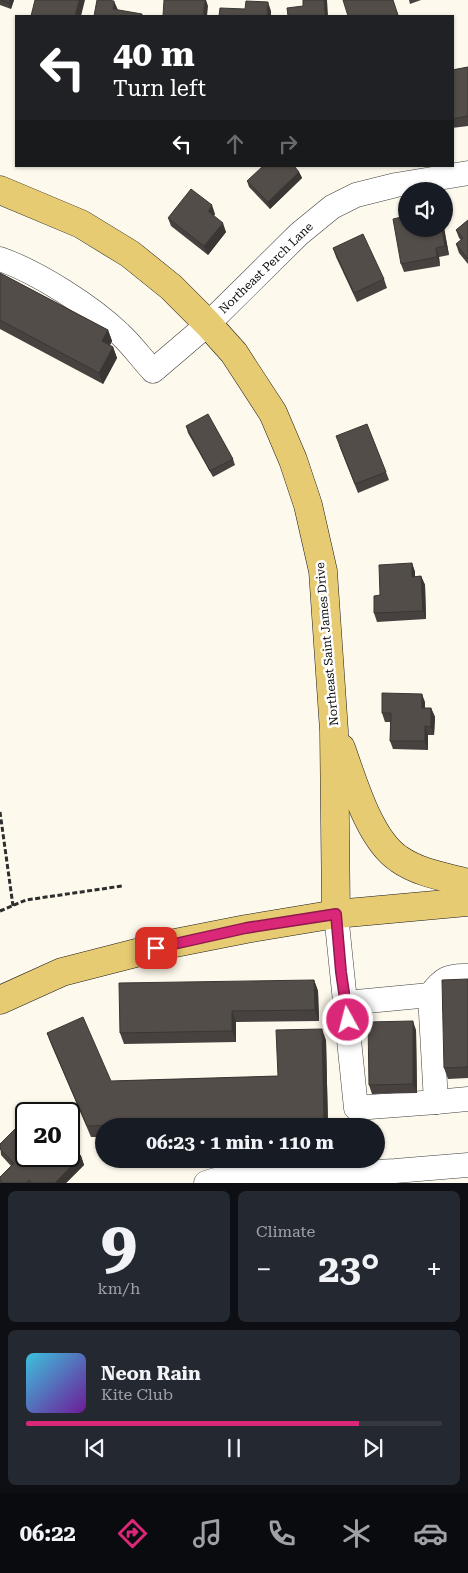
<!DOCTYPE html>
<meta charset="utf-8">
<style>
:root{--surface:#171b24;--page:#242831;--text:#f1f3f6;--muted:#9ea1a6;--line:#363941;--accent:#db2777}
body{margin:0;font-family:"Roboto Serif",serif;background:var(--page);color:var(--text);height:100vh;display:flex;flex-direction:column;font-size:19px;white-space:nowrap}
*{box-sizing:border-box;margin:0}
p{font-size:16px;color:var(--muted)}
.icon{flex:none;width:28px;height:28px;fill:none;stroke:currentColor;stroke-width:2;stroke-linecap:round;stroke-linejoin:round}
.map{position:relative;height:1183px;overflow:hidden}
.side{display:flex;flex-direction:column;gap:8px;padding:8px;background:#0d0f14;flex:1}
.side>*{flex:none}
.banner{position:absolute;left:15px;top:15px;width:439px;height:152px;border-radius:0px;box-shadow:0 1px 4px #0004;background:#202124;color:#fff;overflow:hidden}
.tools{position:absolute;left:398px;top:182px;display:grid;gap:10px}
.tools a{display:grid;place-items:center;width:55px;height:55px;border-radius:50%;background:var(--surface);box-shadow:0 1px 4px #0004;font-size:25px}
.speed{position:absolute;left:15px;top:1102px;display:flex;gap:10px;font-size:25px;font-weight:700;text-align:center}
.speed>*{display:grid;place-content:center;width:65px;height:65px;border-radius:50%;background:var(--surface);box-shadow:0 1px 4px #0004;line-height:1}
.speed .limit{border:2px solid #111;border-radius:8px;background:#fff;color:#111}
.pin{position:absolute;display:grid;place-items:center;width:42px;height:42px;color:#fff;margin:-21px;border-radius:10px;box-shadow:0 2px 8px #0006}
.me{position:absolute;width:55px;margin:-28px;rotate:353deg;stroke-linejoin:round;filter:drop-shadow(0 0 4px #0008)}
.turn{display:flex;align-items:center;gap:18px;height:105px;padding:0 15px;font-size:22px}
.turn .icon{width:65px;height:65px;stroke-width:2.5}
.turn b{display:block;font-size:35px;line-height:42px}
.lanes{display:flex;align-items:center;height:48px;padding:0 15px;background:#0003;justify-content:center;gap:25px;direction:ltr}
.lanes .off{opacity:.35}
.big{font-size:38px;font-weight:700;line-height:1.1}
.side .card{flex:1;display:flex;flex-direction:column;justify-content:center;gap:8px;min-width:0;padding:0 18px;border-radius:8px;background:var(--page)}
.side .dial{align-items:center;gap:0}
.dial b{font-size:65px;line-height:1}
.song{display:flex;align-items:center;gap:15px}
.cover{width:60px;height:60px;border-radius:8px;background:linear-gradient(135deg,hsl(190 70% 55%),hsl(280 70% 35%))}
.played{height:5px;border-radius:2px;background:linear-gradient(90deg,var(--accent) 80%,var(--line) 80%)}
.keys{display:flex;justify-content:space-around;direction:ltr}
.heat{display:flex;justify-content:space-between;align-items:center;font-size:28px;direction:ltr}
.side .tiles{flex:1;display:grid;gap:8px;grid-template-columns:1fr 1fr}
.card:last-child{grid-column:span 2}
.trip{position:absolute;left:95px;top:1118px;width:290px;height:50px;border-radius:25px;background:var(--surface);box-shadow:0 1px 4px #0004;font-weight:700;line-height:50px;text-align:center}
.tab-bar{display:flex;height:80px;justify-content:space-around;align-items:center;background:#090b0e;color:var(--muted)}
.tab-bar .icon{width:35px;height:35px}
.tab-bar .current{color:var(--accent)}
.tab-bar b{font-size:22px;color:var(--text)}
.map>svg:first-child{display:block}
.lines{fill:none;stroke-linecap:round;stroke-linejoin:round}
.minor-casing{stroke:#3f3f3f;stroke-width:25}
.major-casing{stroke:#1d1d1d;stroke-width:29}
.path{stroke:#2e2e2e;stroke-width:3;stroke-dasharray:5 2.5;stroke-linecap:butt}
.minor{stroke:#fff;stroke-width:24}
.major{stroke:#e7cb72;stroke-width:28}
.wall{fill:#47423f}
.shaded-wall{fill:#3a3633}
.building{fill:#534d49;stroke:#3a3633}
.route-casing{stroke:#8e194d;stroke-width:12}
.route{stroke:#db2777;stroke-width:9}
.labels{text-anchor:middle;stroke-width:5;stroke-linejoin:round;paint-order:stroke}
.street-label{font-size:12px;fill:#0c0c0c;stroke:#fff}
</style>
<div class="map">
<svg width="468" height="1183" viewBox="0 0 468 1183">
<rect width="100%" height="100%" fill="#fdf9ec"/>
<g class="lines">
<defs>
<g id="minor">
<path d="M0 259C37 272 91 306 120 334 132 345 142 359 153 371L208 324 299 234 332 207 356 195 396 185 468 173"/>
<path d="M336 914 356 1108 436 1102 430 995 346 1003"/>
<path d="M430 995C442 979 448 975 468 976"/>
<path d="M436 1102 468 1099"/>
<path d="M206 1183 215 1180 395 1171 468 1165"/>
</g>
<g id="major">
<path d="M0 190 81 224 130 254 171 287 208 324 234 353 273 413 293 460 308 505 323 571 334 731 336 914"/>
<path d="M341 748C353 781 369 839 399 859 419 873 445 877 468 883"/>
<path d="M0 1000 62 972 175 943 246 929 336 914 468 902"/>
</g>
</defs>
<use href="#minor" class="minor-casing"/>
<use href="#major" class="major-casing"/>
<g class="path">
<path d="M0 812 13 906"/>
<path d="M0 911 26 900 122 886"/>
</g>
<use href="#minor" class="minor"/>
<use href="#major" class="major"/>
</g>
<g class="wall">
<path d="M0 0H14L11 9 0 5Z"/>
<path d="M409 0H421L410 4Z"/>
<path d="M468 67V126L452 128V70Z"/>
<path d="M299 172 302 178 270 209 249 187 247 181Z"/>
<path d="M215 214 214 216 226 232 208 255 171 226 168 218Z"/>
<path d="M468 220V264L459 253 456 244 461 240 459 238 456 230Z"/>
<path d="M406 229H444L449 255 439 257 440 266 404 272 401 264Z"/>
<path d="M333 248 384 279 387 288 357 302 336 257Z"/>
<path d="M0 273 108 330 112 341 110 345 113 347 117 358 103 384 0 329Z"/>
<path d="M186 426 233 459 235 465 213 477 188 433Z"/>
<path d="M339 445 386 472 389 480 358 493Z"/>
<path d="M412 563 415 572V577L421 576 425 585 426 619 377 622 374 613 380 595Z"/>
<path d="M425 702V708H431L435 717 434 735H428V750L393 749 390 741V722H385L382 713Z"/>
<path d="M468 979V1078L448 1079 444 1068Z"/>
<path d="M314 980 318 991 319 1021 236 1022V1042L124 1044 120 1033Z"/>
<path d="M416 1030 417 1093 372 1094 369 1085Z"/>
<path d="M47 1033 111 1081 278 1076 326 1040 328 1126H104V1137H91L51 1044Z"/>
<path d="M0 1144 81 1156 84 1165 66 1183H0V1177L11 1166 1 1155Z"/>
</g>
<g class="shaded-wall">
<path d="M10 0H14L11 9 9 3Z"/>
<path d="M79 0H85L81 16H75Z"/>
<path d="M205 0H206L208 6 207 16H203Z"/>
<path d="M324 0H327L328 16H325Z"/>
<path d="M114 1 118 10 113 9Z"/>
<path d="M268 2 271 11V16H267Z"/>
<path d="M299 172 302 178 270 209 268 202Z"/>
<path d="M212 205 215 214 211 220 208 211Z"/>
<path d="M223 223 226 232 208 255 204 246Z"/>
<path d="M444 227 449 255 445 246 442 229H444Z"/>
<path d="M436 248 439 257 440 266 437 257Z"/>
<path d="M108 330 112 341 106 352 102 341Z"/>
<path d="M113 347 117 358 103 384 99 373Z"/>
<path d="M412 563 415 572V586L412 577Z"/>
<path d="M421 576 425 585 426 619 423 611Z"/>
<path d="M422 694 425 702V717L422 708Z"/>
<path d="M431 708 435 717 434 735 431 727Z"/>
<path d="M425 726 428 735V750L425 741Z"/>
<path d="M314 980 318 991 319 1021 315 1010Z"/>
<path d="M232 1011 236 1022V1042L232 1031Z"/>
<path d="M413 1021 416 1030 417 1093 413 1084Z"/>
<path d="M322 1029 326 1040 328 1126H327L324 1119Z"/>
<path d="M81 1156 84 1165 66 1183H55Z"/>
</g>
<g class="building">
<path d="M1 0H10L9 3Z"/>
<path d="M35 0H79L75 16H31Z"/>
<path d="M97 0H107L114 1 113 9 142 14V16H94Z"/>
<path d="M164 0H205L203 16H163Z"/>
<path d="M303 0H324L325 16H288L287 8 303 6Z"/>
<path d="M343 0H393L398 15 393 16H348Z"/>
<path d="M246 1 268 2 267 16H219L220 8 245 9Z"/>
<path d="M468 67V116L452 119V70Z"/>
<path d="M263 166H294L299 172 268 202 247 181Z"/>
<path d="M191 189 212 205 208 211 223 223 204 246 168 218Z"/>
<path d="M406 216V229H442L445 246 436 248 437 257 401 264 393 219Z"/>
<path d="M468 220V259L456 244 463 238 456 230Z"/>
<path d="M363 234 384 279 354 293 333 248Z"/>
<path d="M0 273 108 330 102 341 113 347 99 373 0 320Z"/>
<path d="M208 414 233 459 210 471 186 426Z"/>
<path d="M367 424 386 472 355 484 336 436Z"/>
<path d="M412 563V577L421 576 423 611 374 613V596L380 595 379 565Z"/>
<path d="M382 693 422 694V708H431V727L425 726V741H390L391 713H382Z"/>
<path d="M468 979V1067L444 1068 442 980Z"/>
<path d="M314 980 315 1010 232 1011V1031L120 1033 119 983Z"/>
<path d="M83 1017 111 1081 278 1076 276 1030 322 1029 324 1119 87 1126 47 1033Z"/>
<path d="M413 1021V1084L369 1085 368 1022Z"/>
<path d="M34 1110 38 1114H30Z"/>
<path d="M26 1118V1156H69V1144L81 1156 55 1183H31L29 1180 26 1183H3L0 1180V1177L14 1163 0 1149V1144Z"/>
</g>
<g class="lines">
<defs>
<path id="route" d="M156 948 246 928 336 914 341 972 348 1020"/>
</defs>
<use href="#route" class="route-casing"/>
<use href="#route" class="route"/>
</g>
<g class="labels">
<g class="street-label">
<text transform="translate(266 268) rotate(-44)" y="4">Northeast Perch Lane</text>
<text transform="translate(327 644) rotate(-95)" y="4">Northeast Saint James Drive</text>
</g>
</g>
</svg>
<div class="tools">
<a><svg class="icon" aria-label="sound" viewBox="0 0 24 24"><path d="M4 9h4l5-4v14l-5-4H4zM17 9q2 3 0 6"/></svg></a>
</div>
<div class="speed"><div class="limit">20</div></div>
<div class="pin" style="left:156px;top:948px;background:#d93025"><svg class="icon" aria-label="arrive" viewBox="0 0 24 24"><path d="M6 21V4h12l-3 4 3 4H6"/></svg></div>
<svg class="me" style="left:348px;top:1020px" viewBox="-20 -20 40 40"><circle r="17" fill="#db2777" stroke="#fff" stroke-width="3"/><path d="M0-11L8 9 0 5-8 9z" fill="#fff"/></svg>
<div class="trip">06:23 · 1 min · 110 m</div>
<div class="banner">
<div class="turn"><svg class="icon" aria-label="left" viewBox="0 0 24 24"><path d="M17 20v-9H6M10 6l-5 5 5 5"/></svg><div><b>40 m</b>Turn left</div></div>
<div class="lanes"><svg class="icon" aria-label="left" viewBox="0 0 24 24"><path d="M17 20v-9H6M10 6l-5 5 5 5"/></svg><svg class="icon off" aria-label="ahead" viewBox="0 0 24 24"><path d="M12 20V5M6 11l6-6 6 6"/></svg><svg class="icon off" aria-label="right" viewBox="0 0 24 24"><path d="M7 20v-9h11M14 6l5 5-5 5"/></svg></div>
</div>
</div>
<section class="side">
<div class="tiles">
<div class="card dial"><b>9</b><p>km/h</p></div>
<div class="card"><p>Climate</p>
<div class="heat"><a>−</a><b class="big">23°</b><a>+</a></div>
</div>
<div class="card">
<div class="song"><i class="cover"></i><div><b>Neon Rain</b><p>Kite Club</p></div></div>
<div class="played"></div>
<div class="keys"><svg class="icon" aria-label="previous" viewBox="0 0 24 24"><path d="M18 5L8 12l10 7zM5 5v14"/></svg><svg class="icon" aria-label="pause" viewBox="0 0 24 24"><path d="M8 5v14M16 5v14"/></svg><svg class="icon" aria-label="next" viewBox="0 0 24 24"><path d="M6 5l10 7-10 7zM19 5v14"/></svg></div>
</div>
</div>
</section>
<nav class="tab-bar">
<b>06:22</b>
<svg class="icon current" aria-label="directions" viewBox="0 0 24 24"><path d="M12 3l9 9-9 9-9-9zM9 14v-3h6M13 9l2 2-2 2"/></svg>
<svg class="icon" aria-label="music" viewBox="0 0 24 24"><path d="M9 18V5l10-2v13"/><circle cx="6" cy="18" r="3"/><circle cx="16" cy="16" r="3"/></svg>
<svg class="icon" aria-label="phone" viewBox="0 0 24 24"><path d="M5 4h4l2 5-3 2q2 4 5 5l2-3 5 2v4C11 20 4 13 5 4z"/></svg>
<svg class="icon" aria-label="climate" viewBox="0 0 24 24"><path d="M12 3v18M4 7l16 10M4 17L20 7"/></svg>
<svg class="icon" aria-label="car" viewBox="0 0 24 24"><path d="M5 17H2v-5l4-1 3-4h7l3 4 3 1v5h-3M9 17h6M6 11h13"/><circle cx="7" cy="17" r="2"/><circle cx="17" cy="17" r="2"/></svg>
</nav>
